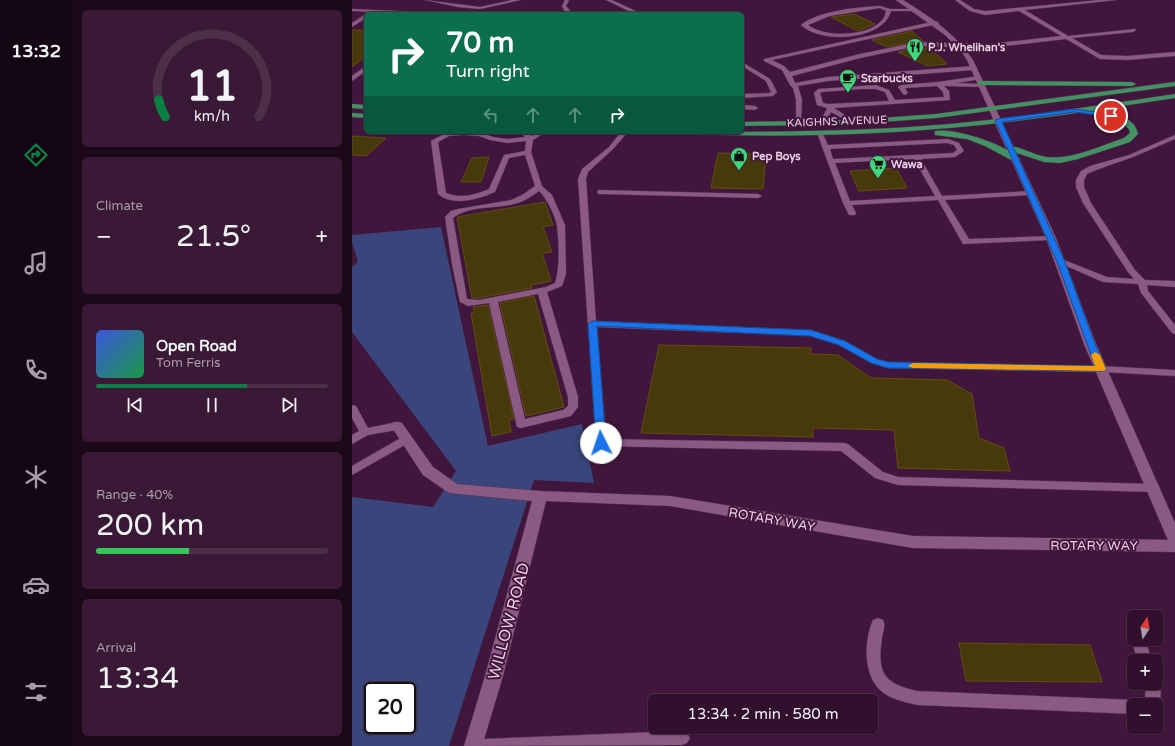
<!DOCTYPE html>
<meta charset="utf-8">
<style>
:root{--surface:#31102d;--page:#391935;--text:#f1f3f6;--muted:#a89daa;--line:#4c3049;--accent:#0b8043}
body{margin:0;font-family:"Varela Round",sans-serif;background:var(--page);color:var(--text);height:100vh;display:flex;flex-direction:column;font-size:15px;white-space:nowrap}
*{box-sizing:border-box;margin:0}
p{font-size:13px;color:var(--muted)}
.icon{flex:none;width:22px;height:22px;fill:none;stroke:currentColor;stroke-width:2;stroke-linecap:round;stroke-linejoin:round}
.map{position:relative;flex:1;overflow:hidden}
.drawer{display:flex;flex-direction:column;gap:10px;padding:10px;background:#1b0919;width:280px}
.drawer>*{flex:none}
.top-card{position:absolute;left:12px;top:12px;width:380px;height:122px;border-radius:6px;box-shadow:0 1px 3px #0004,0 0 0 1px var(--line);background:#0b6e4f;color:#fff;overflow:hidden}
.needle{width:26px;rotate:12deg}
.buttons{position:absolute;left:775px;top:610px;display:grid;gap:8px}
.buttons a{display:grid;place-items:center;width:36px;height:36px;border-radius:6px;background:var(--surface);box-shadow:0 1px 3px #0004,0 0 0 1px var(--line);font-size:20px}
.speed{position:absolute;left:12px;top:682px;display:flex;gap:8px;font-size:20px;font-weight:700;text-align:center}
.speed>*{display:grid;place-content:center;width:52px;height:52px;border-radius:50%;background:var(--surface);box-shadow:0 1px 3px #0004,0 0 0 1px var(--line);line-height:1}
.speed .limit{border:2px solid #111;border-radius:6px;background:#fff;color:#111}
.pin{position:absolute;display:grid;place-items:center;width:34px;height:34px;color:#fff;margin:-17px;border:2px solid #fff;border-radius:50%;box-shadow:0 1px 4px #0007}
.me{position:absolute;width:44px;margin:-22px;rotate:356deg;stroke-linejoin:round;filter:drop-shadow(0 0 3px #0008)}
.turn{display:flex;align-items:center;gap:14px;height:84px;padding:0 16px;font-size:18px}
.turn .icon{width:52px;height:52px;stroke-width:2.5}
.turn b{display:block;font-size:28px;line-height:34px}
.lanes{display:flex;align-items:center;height:38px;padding:0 16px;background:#0003;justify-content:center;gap:20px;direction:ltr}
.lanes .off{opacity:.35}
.big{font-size:30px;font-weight:600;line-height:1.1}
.drawer .widget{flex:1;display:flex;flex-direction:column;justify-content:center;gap:6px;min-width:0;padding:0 14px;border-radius:6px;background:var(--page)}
.drawer .dial{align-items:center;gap:0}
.dial svg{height:104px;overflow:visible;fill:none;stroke:var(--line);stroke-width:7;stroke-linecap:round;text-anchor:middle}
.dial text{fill:var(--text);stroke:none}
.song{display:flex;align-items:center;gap:12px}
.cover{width:48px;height:48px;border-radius:6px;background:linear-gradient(135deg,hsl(230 70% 55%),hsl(140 70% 35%))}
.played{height:4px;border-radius:2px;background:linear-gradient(90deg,var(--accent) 65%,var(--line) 65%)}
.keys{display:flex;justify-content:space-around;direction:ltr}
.heat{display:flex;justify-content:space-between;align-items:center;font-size:22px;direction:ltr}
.charge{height:6px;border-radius:3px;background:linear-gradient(90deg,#34c759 40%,var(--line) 0)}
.trip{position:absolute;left:296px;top:694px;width:230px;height:40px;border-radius:6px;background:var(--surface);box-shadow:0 1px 3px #0004,0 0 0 1px var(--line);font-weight:600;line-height:40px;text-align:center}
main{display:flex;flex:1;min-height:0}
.dock{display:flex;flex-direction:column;width:72px;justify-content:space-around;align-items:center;background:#140612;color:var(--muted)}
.dock .icon{width:28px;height:28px}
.dock .active{color:var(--accent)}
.dock b{font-size:18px;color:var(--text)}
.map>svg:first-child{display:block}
.green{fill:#39457b;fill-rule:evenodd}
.building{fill:#46390c;stroke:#614f09}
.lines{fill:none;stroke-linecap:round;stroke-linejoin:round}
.service-casing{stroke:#553251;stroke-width:1}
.minor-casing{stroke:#553251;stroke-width:1}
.tertiary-casing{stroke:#553251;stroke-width:1}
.trunk-casing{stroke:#553251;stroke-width:1}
.service{fill:#8a5a82;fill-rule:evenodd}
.minor{fill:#8a5a82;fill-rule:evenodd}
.tertiary{fill:#8a5a82;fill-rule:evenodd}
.trunk{fill:#429264;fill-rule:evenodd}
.route{fill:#1a73e8;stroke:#114b97}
.slow{fill:#f59e0b}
.labels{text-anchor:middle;stroke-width:4;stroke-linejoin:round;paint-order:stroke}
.far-poi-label{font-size:11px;font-weight:bold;fill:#eacfe5;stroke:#41163c;text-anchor:start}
.far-street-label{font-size:11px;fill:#eacfe5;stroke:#41163c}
.street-label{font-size:13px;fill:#eacfe5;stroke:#41163c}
.near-street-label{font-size:16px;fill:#eacfe5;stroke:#41163c}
</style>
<main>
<nav class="dock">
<b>13:32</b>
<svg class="icon active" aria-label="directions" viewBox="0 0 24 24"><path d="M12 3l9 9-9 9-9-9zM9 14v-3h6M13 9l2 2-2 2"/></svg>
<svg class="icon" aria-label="music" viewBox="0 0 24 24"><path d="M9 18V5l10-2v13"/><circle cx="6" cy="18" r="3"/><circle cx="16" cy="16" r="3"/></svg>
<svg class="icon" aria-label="phone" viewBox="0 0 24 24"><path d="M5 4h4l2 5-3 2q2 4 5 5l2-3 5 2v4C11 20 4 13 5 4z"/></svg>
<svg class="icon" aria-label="climate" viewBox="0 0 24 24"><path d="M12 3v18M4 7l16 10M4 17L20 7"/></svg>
<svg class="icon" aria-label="car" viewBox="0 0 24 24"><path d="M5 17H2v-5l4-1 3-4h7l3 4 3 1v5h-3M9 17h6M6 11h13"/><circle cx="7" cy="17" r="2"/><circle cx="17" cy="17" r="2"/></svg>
<svg class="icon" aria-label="filters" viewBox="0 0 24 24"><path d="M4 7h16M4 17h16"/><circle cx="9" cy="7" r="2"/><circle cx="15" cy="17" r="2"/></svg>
</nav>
<section class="drawer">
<div class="widget dial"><svg viewBox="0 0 100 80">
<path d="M14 69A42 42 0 1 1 86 69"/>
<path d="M14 69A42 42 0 0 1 9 56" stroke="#0b8043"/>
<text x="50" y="56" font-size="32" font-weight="700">11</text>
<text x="50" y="72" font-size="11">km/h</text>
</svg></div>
<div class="widget"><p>Climate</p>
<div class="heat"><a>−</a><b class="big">21.5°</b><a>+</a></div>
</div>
<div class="widget">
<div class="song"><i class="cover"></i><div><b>Open Road</b><p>Tom Ferris</p></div></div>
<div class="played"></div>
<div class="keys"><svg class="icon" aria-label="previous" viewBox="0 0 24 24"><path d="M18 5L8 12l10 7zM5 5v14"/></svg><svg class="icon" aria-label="pause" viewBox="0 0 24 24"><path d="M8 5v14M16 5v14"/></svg><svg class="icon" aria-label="next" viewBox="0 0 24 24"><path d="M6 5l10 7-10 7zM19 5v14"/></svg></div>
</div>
<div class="widget"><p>Range · 40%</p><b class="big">200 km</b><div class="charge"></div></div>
<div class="widget"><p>Arrival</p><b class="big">13:34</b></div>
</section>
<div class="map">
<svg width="823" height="746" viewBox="0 0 823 746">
<rect width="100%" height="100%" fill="#41163c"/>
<path class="green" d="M89 227 136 446 230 424 242 483 182 480 97 746H0V497L81 507 104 471 0 332V267L6 262 0 242V235ZM21 691H55V725H21Z"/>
<g class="building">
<path d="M502 14 523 24 506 31 479 17Z"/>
<path d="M0 30H14V56L0 67Z"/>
<path d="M560 31 571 41 535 47 520 40Z"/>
<path d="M566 48H578L595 64 576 66 546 52Z"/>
<path d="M0 136 34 138 14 156 0 155Z"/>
<path d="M366 153 414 154 411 189 359 188Z"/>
<path d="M137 157 129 182H109L120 158Z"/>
<path d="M544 168 555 188 507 191 498 171Z"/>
<path d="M193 202 201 225 191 227 200 252 190 253 199 281 179 285 180 288 126 298H120L105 217Z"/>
<path d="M182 296 212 407 174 416 148 303Z"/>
<path d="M136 305 162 419 157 420 159 432 140 436 119 313 122 312 121 307Z"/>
<path d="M307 345 459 348V354L486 355 519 378 595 380 620 394 627 438 652 448 658 471 546 468 542 430 461 428V437L289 433Z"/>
<path d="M607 643 738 645 750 682 614 681Z"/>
</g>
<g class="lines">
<defs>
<g id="service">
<path d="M73 0 128 7 160 0H169L128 9 106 7Z"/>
<path d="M213 0H217L214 6 219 12 225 14H214L210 6Z"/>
<path d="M254 0H260L290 14H283Z"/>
<path d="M603 0H608L622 9 633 11 748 0H764L673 10 716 36 783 29 784 30 781 32 720 38 749 55 775 56 823 52V56L775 60 748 59 714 39 637 48 566 46 508 58 440 76 443 83 476 77 622 66 625 68 622 70 476 81 446 86 450 100 449 123 444 124V100L441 88 438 85 430 70 412 61V59L584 21 587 23 586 24 420 60 432 66 438 72 508 54 566 42 637 44 709 36 667 11 633 15 618 11Z"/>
<path d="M528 6 538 9H563L565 10 563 11H539C531 41 469 44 449 25 466 11 506 7 528 6ZM528 8 534 11C533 14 533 17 531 19 518 37 472 38 456 25L478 16Z"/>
<path d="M0 9 70 12 73 14 0 11Z"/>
<path d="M14 14V18L0 27V23Z"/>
<path d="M390 62 418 79 425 92 421 96 390 98V94L417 93 419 92 414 81 390 66Z"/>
<path d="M14 66V71L0 81V76Z"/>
<path d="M627 76 629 77V79L605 83 630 84 633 86 632 87 592 86 597 91 598 100 482 108 504 122 499 123 479 112 473 124 468 123 475 108 465 105 462 93 466 89 524 85 537 90 543 100 592 97 591 92 585 86 553 88 556 93 553 95 551 94 546 87 549 85 586 82ZM509 89H523L533 92 537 101 477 104 471 103 468 93 470 92Z"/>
<path d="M390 105 403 106 406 108 403 110 390 109Z"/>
<path d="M96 132H128L141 137 155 139 173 137 168 132H175L179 136 186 132H194L181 140 179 152 190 186 200 195 213 225 214 274 210 286 195 292 226 397V407L219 416 169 428 165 427 137 303 116 306 108 302 100 264 93 217 99 211 106 209 159 200 170 195 183 186 173 155 157 158 143 192C127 199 101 207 86 194L79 141ZM111 135 127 136 138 140 155 143 174 141 173 151 152 155 137 189C123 195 108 199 94 193L86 142 97 136ZM187 191C194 197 204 217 205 226 207 242 208 268 203 283L194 287 126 300 115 299 101 218C117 205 143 209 162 204 171 202 179 197 187 191ZM186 294 216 397V406L211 410 173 419 146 302Z"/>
<path d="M269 132H276L261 149 236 172 234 179 244 321 459 330 493 341 525 359 536 362 749 366 823 370V376L749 372 536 368 519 363 487 345 458 336 245 327 254 439 492 443 496 444 531 472 546 477 802 484 806 485 808 488 806 491 802 492 546 485 523 478 489 451 245 446 244 443 226 179 230 169 257 147Z"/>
<path d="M466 132H470L476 145 596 139 607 143 612 151 603 157 569 159 590 196 679 191 683 193 679 195 593 200 617 239 699 236 703 238 699 240 611 244 586 200 500 205 504 213 503 215H497L491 203 465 133ZM595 143 602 145 605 150 601 153 481 159 478 149ZM562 159 583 196 498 201 483 163Z"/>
<path d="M823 135V139L781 157 744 170 735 174 732 180V187L739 203 783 270 793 280 823 281V287L795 285 796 291 823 325V334L820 333 789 293 786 284 751 282 705 262 706 260H712L755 277 782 279 776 272 731 203 724 187V180L729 171 738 166 777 155Z"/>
<path d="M246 190 406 194 410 196 406 198 249 194H246Z"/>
<path d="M0 405 4 406 16 428 45 422 49 423 50 426 49 429 45 430 16 435 0 444V435L7 431 0 418Z"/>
<path d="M54 435 58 436 59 439 58 442 0 475V466Z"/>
<path d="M526 618 531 620C534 626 531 631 530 638 525 673 531 683 565 691L782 700 787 702 788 705H782V714L565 705C553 702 537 699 528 690 511 674 512 640 521 620Z"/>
<path d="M782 634V639H793L800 661H786L779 639Z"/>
<path d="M804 678H806C810 687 810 702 804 709V705H790L793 700 794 683H804Z"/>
<path d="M330 731 335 733 338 738 335 743 330 745 124 746 127 741 132 739Z"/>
</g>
<path id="minor" d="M45 422 50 423 81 467 105 484 188 491 318 496 561 536 823 540V552L561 548 318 506 194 501 151 676 130 746H112L133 676 180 501 97 493 71 475 39 426 40 423Z"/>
<path id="tertiary" d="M544 0H551C578 17 603 33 621 60L704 238 744 344 823 523V546L818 544 816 540 732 344 694 238 615 60 609 51 593 35Z"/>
<g id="trunk">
<path d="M626 81 780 82 784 84 780 86 629 85H626Z"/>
<path d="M823 82V86L584 118 501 124 390 126V122L501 120 584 114Z"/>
<path d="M823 94V98L743 110C759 112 783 116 786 134L778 142 726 159 708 163 692 162 656 150 655 148 659 146C671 148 682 155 694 157 720 160 748 146 772 138L778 133 777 129 770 123 760 118 738 114V111C691 118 644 124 597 128 507 136 416 137 325 134L321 132C413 132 505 132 598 124 673 117 748 105 823 94Z"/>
<path d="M0 104 14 105V109L0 108Z"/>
<path d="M0 113 14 114V118L0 117Z"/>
<path d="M583 131C602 127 655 145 668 159L664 162 661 161 633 146 615 139 583 135Z"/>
</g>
</defs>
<use href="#service" class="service-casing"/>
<use href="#minor" class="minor-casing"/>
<use href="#tertiary" class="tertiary-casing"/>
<use href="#trunk" class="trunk-casing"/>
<use href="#service" class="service"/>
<use href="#minor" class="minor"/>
<use href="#tertiary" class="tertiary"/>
<use href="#trunk" class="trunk"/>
</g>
<path class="route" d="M722 109 759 114 762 116 759 117 722 112 650 122 713 262 743 344 754 369 752 371 536 368 519 363 487 345 458 336 245 326 254 443 252 446H245L244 443 236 324 240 321 459 330 493 341 525 359 536 362 743 366 705 262 643 120 646 119Z"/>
<path class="slow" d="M743 352 748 355 754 369 752 371 561 368 556 366 561 363 743 366 739 355Z"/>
<defs>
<symbol id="restaurant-pin" viewBox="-11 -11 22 30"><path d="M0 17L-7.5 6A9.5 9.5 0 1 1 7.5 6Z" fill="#3fd77d" stroke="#41163c"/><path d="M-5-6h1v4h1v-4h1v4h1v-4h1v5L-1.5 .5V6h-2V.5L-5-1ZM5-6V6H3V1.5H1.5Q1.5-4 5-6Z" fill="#111"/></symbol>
<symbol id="cafe-pin" viewBox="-11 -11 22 30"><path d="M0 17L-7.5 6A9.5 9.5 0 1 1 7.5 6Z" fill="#3fd77d" stroke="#41163c"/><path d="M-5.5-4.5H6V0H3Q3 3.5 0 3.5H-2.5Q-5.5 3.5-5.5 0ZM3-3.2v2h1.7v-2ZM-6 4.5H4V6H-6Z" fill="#111"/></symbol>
<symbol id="shop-pin" viewBox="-11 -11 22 30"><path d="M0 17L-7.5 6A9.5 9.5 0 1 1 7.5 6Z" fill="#3fd77d" stroke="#41163c"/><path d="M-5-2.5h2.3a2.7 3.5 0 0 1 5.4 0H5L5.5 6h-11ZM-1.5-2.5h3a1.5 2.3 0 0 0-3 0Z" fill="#111"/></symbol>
<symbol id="supermarket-pin" viewBox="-11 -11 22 30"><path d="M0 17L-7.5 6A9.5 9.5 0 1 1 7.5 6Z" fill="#3fd77d" stroke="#41163c"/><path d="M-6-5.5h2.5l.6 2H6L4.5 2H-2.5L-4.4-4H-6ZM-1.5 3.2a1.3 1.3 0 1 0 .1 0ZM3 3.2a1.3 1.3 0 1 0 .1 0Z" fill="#111"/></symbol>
</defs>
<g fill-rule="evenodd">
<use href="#restaurant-pin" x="553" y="37" width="20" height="27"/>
<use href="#cafe-pin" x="486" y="68" width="20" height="27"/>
<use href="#shop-pin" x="377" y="146" width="20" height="27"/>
<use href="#supermarket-pin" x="516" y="154" width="20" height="27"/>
</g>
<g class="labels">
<g class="far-poi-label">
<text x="576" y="51">P.J. Whelihan's</text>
<text x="509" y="82">Starbucks</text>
<text x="400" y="160">Pep Boys</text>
<text x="539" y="168">Wawa</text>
</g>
<g class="far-street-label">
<text transform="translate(485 121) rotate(-2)" y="4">KAIGHNS AVENUE</text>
</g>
<g class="street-label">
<text transform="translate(420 519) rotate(10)" y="5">ROTARY WAY</text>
<text x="742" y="550">ROTARY WAY</text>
</g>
<g class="near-street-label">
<text transform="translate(156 621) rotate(-75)" y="6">WILLOW ROAD</text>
</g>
</g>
</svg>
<div class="buttons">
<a><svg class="needle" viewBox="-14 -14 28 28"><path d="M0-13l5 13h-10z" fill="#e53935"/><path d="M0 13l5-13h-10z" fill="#a89daa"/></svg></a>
<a>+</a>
<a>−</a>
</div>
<div class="speed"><div class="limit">20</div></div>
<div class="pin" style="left:759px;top:116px;background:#d93025"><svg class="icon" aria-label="arrive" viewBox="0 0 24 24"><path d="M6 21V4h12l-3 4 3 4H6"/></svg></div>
<svg class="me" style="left:249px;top:443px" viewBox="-20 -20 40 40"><circle r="19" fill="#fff"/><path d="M0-13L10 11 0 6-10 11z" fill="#1a73e8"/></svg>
<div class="trip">13:34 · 2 min · 580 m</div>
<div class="top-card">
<div class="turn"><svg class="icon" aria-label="right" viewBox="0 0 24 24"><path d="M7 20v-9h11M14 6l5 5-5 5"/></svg><div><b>70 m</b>Turn right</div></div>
<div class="lanes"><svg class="icon off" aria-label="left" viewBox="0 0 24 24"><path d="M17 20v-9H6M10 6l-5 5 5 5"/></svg><svg class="icon off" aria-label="ahead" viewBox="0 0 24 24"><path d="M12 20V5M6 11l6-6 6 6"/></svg><svg class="icon off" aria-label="ahead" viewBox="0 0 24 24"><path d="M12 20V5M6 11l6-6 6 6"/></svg><svg class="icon" aria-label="right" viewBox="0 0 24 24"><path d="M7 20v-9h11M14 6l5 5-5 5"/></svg></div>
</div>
</div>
</main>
